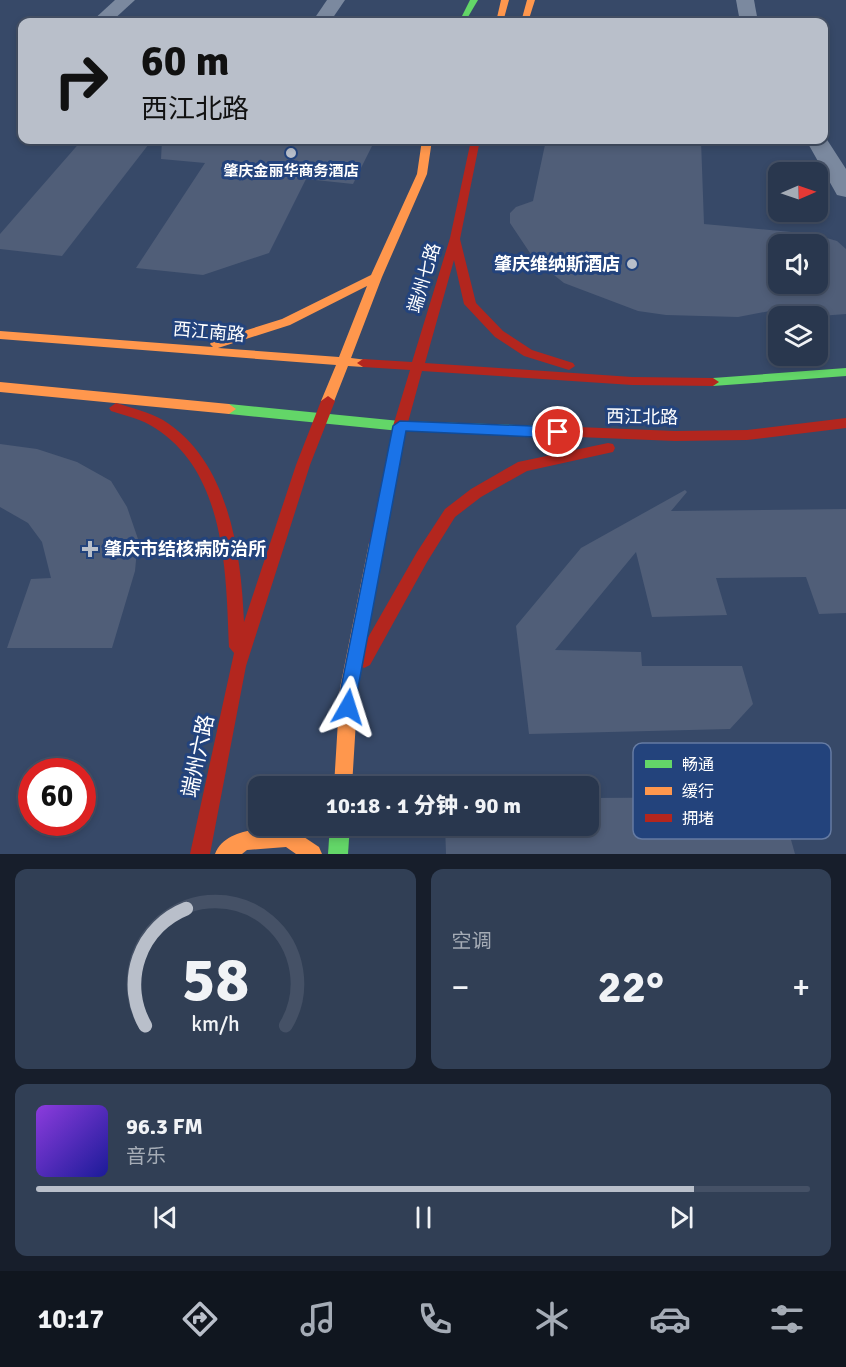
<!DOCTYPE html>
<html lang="zh">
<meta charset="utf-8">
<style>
:root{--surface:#29374e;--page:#313f55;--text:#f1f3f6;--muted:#a5acb6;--line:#455166;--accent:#b9bfca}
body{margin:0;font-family:Signika,"Noto Sans SC",sans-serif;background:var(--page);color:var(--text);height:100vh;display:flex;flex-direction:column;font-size:22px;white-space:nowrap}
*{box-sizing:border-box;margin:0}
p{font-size:20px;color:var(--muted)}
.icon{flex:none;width:33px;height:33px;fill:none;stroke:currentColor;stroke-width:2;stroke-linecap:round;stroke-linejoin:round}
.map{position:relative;height:854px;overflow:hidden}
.details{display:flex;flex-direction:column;gap:15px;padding:15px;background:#171e2b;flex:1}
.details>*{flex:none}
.banner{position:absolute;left:18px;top:18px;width:810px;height:126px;border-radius:12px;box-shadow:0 3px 9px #0003,0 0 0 2px var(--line);background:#b9bfca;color:#111;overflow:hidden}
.needle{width:39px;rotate:88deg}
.controls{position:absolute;left:768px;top:162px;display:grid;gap:12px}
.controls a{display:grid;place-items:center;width:60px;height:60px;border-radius:12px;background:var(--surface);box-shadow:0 3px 9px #0003,0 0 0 2px var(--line);font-size:30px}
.speed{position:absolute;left:18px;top:758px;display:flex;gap:12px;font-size:30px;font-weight:700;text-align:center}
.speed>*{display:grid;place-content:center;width:78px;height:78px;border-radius:50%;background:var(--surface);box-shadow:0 3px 9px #0003,0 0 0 2px var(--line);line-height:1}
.speed .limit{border:9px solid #d22;background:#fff;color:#111}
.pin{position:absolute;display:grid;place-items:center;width:51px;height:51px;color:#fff;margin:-26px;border:3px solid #fff;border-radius:50%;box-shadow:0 2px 6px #0007}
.me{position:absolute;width:66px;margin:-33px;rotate:6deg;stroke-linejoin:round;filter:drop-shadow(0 0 4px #0008)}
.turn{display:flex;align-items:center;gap:21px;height:126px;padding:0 24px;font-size:27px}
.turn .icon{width:78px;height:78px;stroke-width:2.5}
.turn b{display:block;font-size:42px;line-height:51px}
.big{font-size:45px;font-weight:800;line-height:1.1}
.details .widget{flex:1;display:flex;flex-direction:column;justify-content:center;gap:9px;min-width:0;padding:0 21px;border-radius:12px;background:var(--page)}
.details .dial{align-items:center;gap:0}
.dial svg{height:156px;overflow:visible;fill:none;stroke:var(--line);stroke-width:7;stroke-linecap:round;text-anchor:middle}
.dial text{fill:var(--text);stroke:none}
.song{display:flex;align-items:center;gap:18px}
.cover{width:72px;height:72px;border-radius:9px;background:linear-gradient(135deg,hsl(270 70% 55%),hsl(240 70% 35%))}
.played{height:6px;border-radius:3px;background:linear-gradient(90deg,var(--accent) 85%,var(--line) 85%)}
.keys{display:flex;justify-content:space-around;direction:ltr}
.heat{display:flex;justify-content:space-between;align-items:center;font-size:33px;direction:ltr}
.details .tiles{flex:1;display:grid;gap:15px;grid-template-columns:1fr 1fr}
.widget:last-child{grid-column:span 2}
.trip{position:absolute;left:248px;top:776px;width:351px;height:60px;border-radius:12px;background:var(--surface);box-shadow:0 3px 9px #0003,0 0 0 2px var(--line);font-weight:800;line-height:60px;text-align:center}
.tabs{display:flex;height:96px;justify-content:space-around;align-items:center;background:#10161f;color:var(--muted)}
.tabs .icon{width:42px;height:42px}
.tabs .selected{color:var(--accent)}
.tabs b{font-size:27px;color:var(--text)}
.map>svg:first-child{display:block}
.building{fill:#505e78;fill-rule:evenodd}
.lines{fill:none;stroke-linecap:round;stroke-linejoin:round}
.street{fill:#7b899f;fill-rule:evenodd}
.fast{fill:#63d668;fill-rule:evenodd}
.slow{fill:#ff974d;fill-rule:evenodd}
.jam{fill:#b3261e;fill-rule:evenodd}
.route{fill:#1a73e8;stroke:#114b97;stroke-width:1.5}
.poi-dot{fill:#b9bfca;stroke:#23437c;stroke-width:2}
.labels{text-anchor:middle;stroke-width:6;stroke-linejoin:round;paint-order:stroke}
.far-poi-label{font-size:15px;font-weight:bold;fill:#fff;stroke:#23437c}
.poi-label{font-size:18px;font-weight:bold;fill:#fff;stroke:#23437c;text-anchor:end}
.street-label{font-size:18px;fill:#fff;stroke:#23437c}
.near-street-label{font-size:21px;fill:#fff;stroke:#23437c}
.key{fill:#23437c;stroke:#657ba3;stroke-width:1.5}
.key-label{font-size:16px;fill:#fff}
</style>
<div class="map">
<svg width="846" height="854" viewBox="0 0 846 854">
<rect width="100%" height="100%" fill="#374968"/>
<g class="building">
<path d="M82 140H152L62 256 0 249V234Z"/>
<path d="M162 140H375L353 184 306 179 269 253 203 275 136 268 205 163 161 159Z"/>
<path d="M546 140H701L704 224 813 234 837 241 846 249V314L820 316 775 310 738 317 666 315 638 311 564 283 534 259 510 223V213L516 207 533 201ZM778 244H818V284H778Z"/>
<path d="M0 444 37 449 77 462 111 481 127 507 138 539 135 571 112 648H7L31 579 51 578 42 542 28 523 0 507Z"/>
<path d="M685 490 687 492 671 511 846 509V613L819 614 806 577 716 578 727 615 652 617 636 552 555 650 641 652 642 666H742L753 704 730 729 529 734 516 626 581 548Z"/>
<path d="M779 797 795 854H446L445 825H588V798Z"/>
</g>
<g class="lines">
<g class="street">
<path d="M115 0H135L111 22H91Z"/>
<path d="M327 0H345L330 22H312Z"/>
<path d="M736 0H754L758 22H740Z"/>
<path d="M824 135 846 169V197L837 195 806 140H824Z"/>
</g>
<g class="fast">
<path d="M470 0H478L465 22H459Z"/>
<path d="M846 368V376L713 386 707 382 713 378Z"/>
<path d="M229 404 400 421 578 427 585 432 578 437 400 431 229 414 222 409Z"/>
<path d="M330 825H350L348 854H328Z"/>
</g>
<g class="slow">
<path d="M501 0H509L503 22H496Z"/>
<path d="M527 0H535L528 22H521Z"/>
<path d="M422 140H432L427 174 382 277 351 358 367 360 369 363 363 367 348 366 333 404 328 406 321 401 336 365 0 339V331L213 347 210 344 212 341 282 319 371 275 417 174ZM367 286 339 357 218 348 290 325Z"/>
<path d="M0 382 229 404 236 409 229 414 0 392Z"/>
<path d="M377 537 382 539 385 543 358 688 352 786H334L340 688 369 543 372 539Z"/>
<path d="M289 827 319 847 322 854H296L286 847 247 850 242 854H215C226 827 265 829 289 827Z"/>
</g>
<g class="jam">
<path d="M471 140H480L460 239 476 303 503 331 532 350 573 363 575 366 569 370 524 356 495 337 464 304 454 260 425 363 632 377 713 378 719 382 713 386 632 385 422 371 407 426 385 543 382 547 377 549 372 547 369 543 393 426 410 370 363 367 357 363 363 359 412 362 450 238Z"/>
<path d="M328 396 335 401 310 465 246 666 210 854H190L234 653 229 647C226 573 226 473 155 428 142 419 126 416 111 411L109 408 116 403C132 408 149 412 163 420 229 461 241 552 244 622L296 465 321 401Z"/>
<path d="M846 418V428L747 440 675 441 578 437 571 432 578 427 675 431 747 430Z"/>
<path d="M608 443 613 444 615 448 613 452 527 471 481 497 455 517 427 562 370 665 364 668 358 665 356 660 358 655 417 552 445 509 471 489 518 462Z"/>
</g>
</g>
<path class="route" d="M400 421 558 427 565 432 558 438 406 431 358 688 354 713 348 716 342 713 339 707 341 688 393 426Z"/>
<g class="poi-dot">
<circle cx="291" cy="153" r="6"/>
<circle cx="632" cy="264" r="6"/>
<path d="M87 540h6v6h6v6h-6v6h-6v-6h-6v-6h6z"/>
</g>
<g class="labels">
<g class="far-poi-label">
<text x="291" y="176">肇庆金丽华商务酒店</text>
</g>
<g class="poi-label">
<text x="620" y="270">肇庆维纳斯酒店</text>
<text x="104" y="555" text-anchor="start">肇庆市结核病防治所</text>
</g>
<g class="street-label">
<text transform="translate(424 278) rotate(-73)" y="6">端州七路</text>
<text transform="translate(209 332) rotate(5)" y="6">西江南路</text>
<text transform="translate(642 417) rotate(1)" y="6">西江北路</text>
</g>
<g class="near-street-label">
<text transform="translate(198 756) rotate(-78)" y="7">端州六路</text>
</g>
</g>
<rect x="633" y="743" width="198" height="96" rx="9" class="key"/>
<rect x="645" y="760" width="27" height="8" fill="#63d668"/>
<rect x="645" y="787" width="27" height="8" fill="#ff974d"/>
<rect x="645" y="814" width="27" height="8" fill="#b3261e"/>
<g class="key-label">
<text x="682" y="770">畅通</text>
<text x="682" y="797">缓行</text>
<text x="682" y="824">拥堵</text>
</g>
</svg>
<div class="controls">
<a><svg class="needle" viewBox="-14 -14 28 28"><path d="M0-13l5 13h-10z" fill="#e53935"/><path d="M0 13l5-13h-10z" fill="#a5acb6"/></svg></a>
<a><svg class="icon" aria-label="sound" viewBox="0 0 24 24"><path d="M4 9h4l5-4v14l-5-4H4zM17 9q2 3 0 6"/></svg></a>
<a><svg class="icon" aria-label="layers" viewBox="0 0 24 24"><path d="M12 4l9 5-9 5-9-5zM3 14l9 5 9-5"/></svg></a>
</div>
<div class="speed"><div class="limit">60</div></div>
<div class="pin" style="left:558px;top:432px;background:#d93025"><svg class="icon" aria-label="arrive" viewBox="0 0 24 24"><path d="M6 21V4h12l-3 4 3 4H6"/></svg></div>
<svg class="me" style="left:348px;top:707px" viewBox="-20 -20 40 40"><path d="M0-17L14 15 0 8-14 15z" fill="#1a73e8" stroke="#fff" stroke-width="4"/></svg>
<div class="trip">10:18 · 1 分钟 · 90 m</div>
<div class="banner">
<div class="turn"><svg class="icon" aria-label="right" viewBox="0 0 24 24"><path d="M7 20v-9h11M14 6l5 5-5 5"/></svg><div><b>60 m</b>西江北路</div></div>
</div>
</div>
<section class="details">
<div class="tiles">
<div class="widget dial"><svg viewBox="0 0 100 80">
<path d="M14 69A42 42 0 1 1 86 69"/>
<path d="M14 69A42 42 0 0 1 35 9" stroke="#b9bfca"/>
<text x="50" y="56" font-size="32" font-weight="700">58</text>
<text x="50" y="72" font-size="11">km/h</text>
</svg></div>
<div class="widget"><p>空调</p>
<div class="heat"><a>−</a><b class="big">22°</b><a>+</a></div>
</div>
<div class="widget">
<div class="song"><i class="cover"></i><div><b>96.3 FM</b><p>音乐</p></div></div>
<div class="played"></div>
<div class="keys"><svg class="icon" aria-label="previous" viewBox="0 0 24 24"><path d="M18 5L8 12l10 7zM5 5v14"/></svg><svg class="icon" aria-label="pause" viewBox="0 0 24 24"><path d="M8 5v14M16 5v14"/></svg><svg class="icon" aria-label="next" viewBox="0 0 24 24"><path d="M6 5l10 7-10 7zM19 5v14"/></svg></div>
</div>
</div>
</section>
<nav class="tabs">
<b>10:17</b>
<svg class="icon selected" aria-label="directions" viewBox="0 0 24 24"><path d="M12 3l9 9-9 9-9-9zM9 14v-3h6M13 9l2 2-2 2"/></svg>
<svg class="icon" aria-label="music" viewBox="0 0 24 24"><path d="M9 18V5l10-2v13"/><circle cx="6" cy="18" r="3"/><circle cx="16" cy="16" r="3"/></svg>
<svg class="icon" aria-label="phone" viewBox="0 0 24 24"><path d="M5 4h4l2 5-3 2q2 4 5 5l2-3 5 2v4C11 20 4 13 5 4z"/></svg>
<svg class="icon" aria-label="climate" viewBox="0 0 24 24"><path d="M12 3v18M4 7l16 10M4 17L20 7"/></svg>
<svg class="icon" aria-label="car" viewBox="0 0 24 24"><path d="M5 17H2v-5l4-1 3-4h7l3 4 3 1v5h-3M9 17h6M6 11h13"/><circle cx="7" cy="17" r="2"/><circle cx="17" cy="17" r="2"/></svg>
<svg class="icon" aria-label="filters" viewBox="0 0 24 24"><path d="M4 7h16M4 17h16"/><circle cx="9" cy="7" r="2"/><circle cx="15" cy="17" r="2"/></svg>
</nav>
